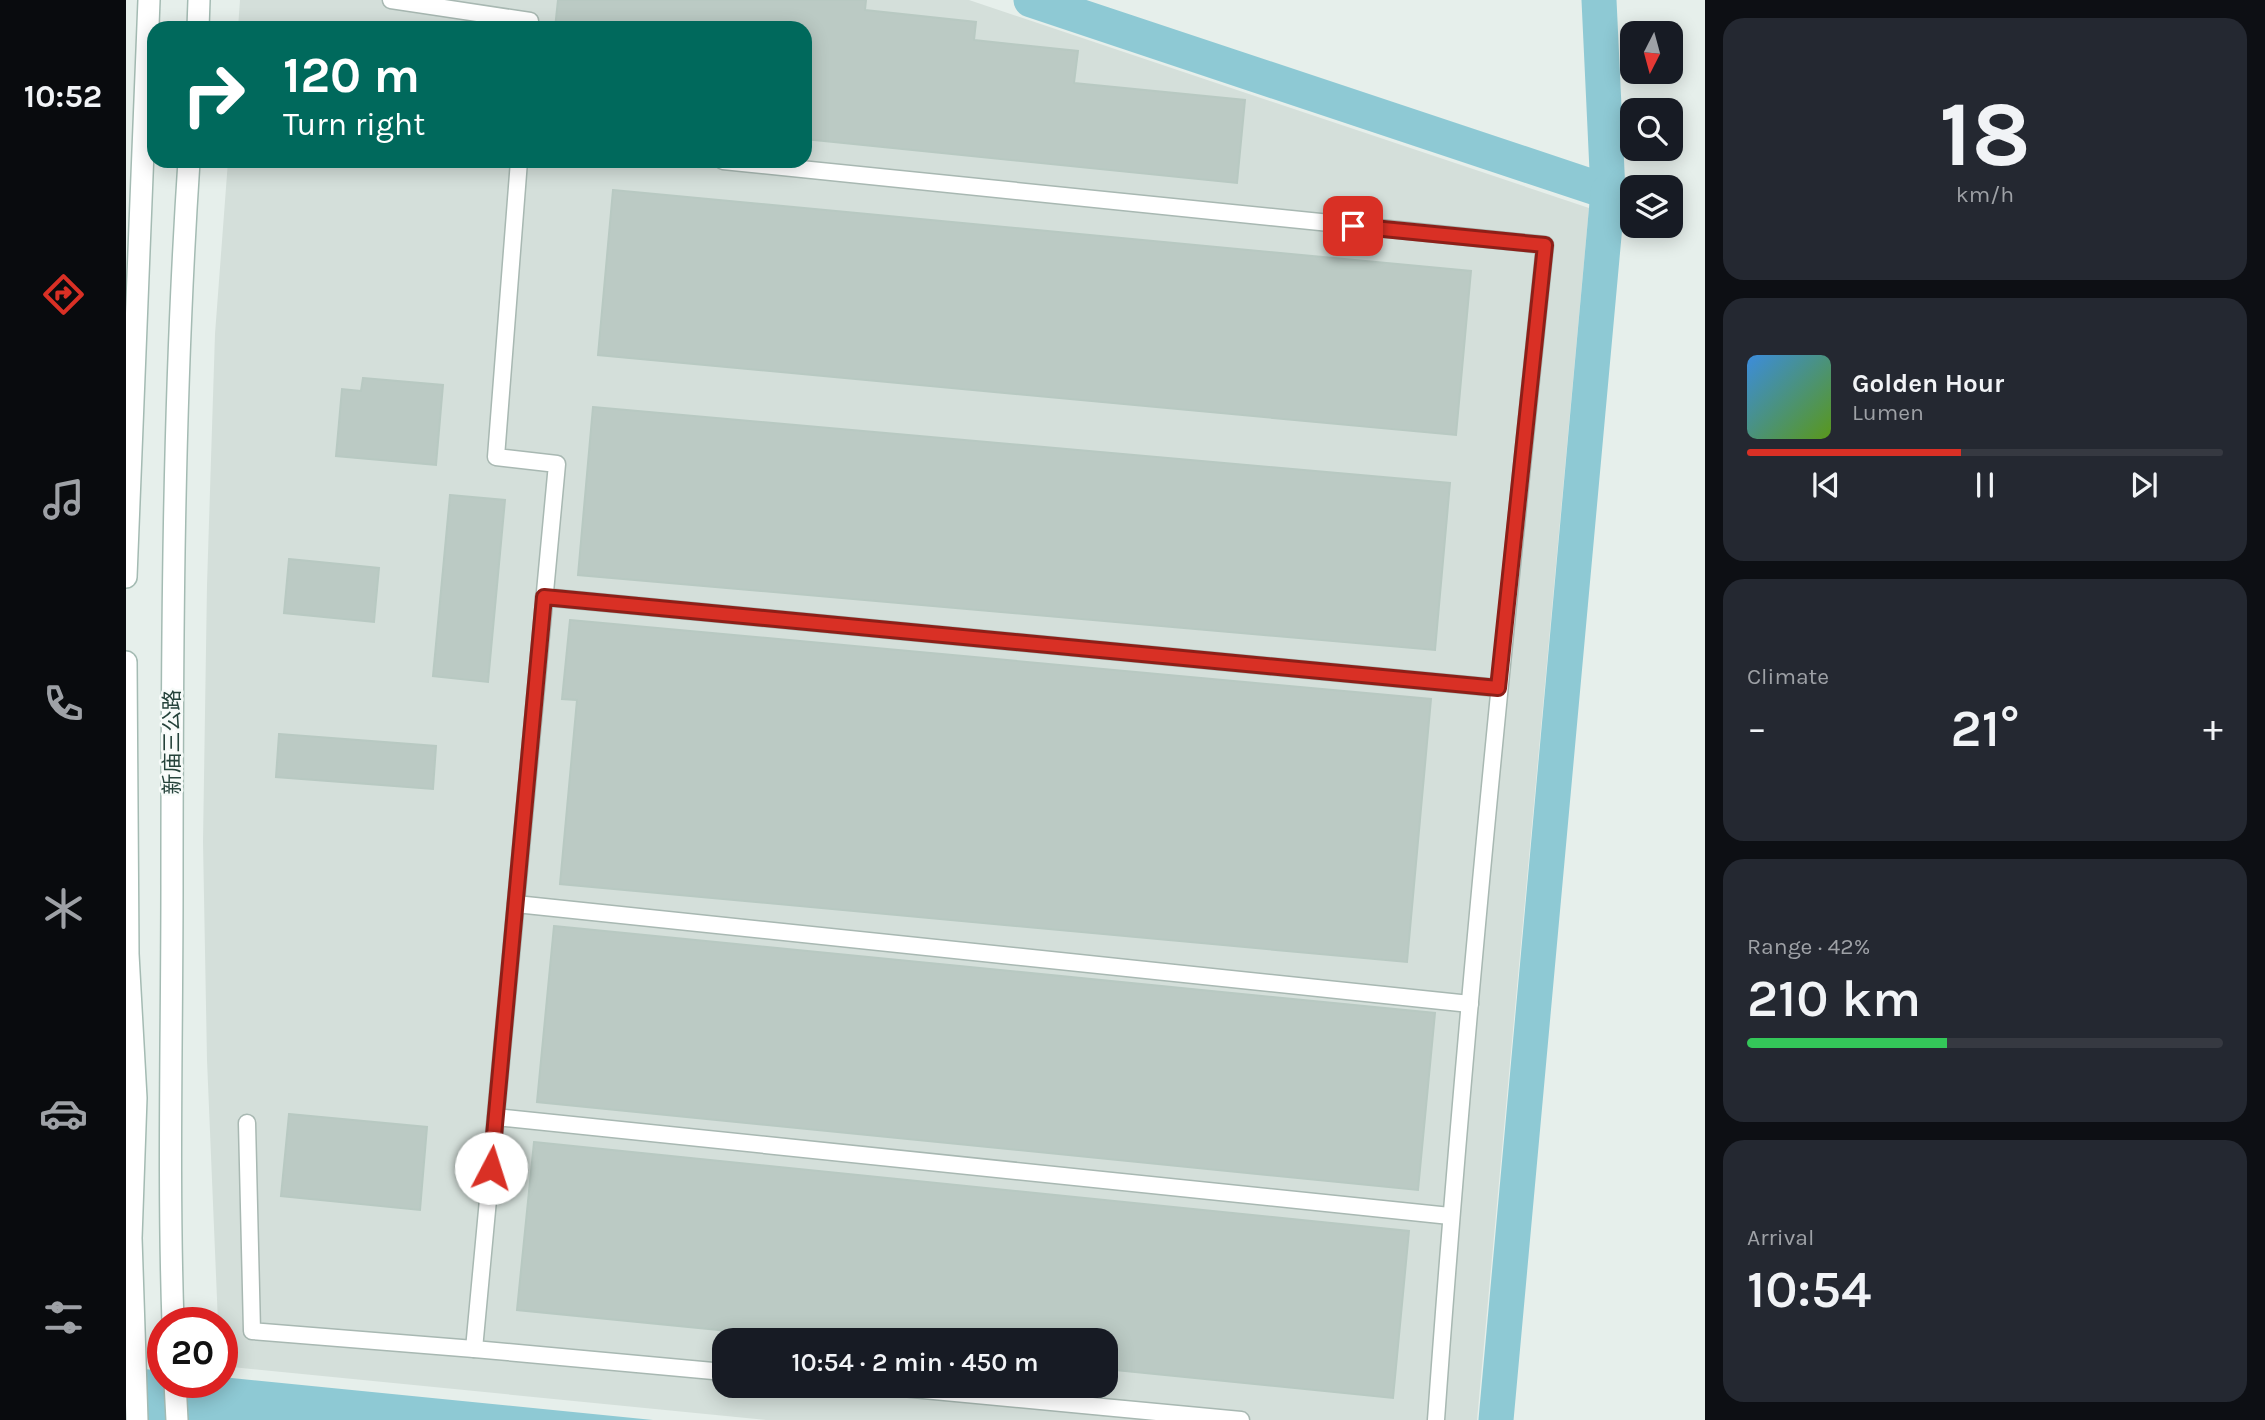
<!DOCTYPE html>
<meta charset="utf-8">
<style>
:root{--surface:#171b24;--page:#242831;--text:#f1f3f6;--muted:#9ea1a6;--line:#363941;--accent:#d93025}
body{margin:0;font-family:Karla,"Noto Sans SC",sans-serif;background:var(--page);color:var(--text);height:100vh;display:flex;flex-direction:column;font-size:26px;white-space:nowrap}
*{box-sizing:border-box;margin:0}
p{font-size:23px;color:var(--muted)}
.icon{flex:none;width:38px;height:38px;fill:none;stroke:currentColor;stroke-width:2;stroke-linecap:round;stroke-linejoin:round}
.map{position:relative;flex:1;overflow:hidden}
.drawer{display:flex;flex-direction:column;gap:18px;padding:18px;background:#0d0f14;width:560px}
.drawer>*{flex:none}
.hud{position:absolute;left:21px;top:21px;width:665px;height:147px;border-radius:21px;box-shadow:0 4px 18px #0003;background:#00695c;color:#fff;overflow:hidden}
.needle{width:46px;rotate:186deg}
.tools{position:absolute;left:1494px;top:21px;display:grid;gap:14px}
.tools a{display:grid;place-items:center;width:63px;height:63px;border-radius:14px;background:var(--surface);box-shadow:0 4px 18px #0003;font-size:35px}
.speed{position:absolute;left:21px;top:1307px;display:flex;gap:14px;font-size:35px;font-weight:700;text-align:center}
.speed>*{display:grid;place-content:center;width:91px;height:91px;border-radius:50%;background:var(--surface);box-shadow:0 4px 18px #0003;line-height:1}
.speed .limit{border:10px solid #d22;background:#fff;color:#111}
.pin{position:absolute;display:grid;place-items:center;width:60px;height:60px;color:#fff;margin:-30px;border-radius:14px;box-shadow:0 4px 10px #0006}
.me{position:absolute;width:77px;margin:-38px;rotate:5deg;stroke-linejoin:round;filter:drop-shadow(0 0 5px #0008)}
.turn{display:flex;align-items:center;gap:24px;height:147px;padding:0 21px;font-size:32px}
.turn .icon{width:91px;height:91px;stroke-width:2.5}
.turn b{display:block;font-size:49px;line-height:60px}
.big{font-size:52px;font-weight:600;line-height:1.1}
.drawer .tile{flex:1;display:flex;flex-direction:column;justify-content:center;gap:10px;min-width:0;padding:0 24px;border-radius:21px;background:var(--page)}
.drawer .dial{align-items:center;gap:0}
.dial b{font-size:91px;line-height:1}
.song{display:flex;align-items:center;gap:21px}
.cover{width:84px;height:84px;border-radius:10px;background:linear-gradient(135deg,hsl(210 70% 55%),hsl(90 70% 35%))}
.played{height:7px;border-radius:4px;background:linear-gradient(90deg,var(--accent) 45%,var(--line) 45%)}
.keys{display:flex;justify-content:space-around;direction:ltr}
.heat{display:flex;justify-content:space-between;align-items:center;font-size:38px;direction:ltr}
.charge{height:10px;border-radius:5px;background:linear-gradient(90deg,#34c759 42%,var(--line) 0)}
.trip{position:absolute;left:586px;top:1328px;width:406px;height:70px;border-radius:21px;background:var(--surface);box-shadow:0 4px 18px #0003;font-weight:600;line-height:70px;text-align:center}
main{display:flex;flex:1;min-height:0}
.menu{display:flex;flex-direction:column;width:126px;justify-content:space-around;align-items:center;background:#090b0e;color:var(--muted)}
.menu .icon{width:49px;height:49px}
.menu .selected{color:var(--accent)}
.menu b{font-size:32px;color:var(--text)}
.map>svg:first-child{display:block}
.built{fill:#d4dfda;fill-rule:evenodd}
.water{fill:#8ec9d4}
.lines{fill:none;stroke-linecap:round;stroke-linejoin:round}
.canal{stroke:#8ec9d4;stroke-width:35}
.building{fill:#bbcac4;stroke:#b8c9c2;stroke-width:2}
.service-casing{stroke:#a8b8b2;stroke-width:19}
.secondary-casing{stroke:#a4bbb3;stroke-width:24}
.service{stroke:#fff;stroke-width:16}
.secondary{stroke:#fff;stroke-width:21}
.route-casing{stroke:#8d1f18;stroke-width:18}
.route{stroke:#d93025;stroke-width:12}
.labels{text-anchor:middle;stroke-width:5;stroke-linejoin:round;paint-order:stroke}
.street-label{font-size:21px;fill:#24423a;stroke:#f7fbf9}
</style>
<main>
<nav class="menu">
<b>10:52</b>
<svg class="icon selected" aria-label="directions" viewBox="0 0 24 24"><path d="M12 3l9 9-9 9-9-9zM9 14v-3h6M13 9l2 2-2 2"/></svg>
<svg class="icon" aria-label="music" viewBox="0 0 24 24"><path d="M9 18V5l10-2v13"/><circle cx="6" cy="18" r="3"/><circle cx="16" cy="16" r="3"/></svg>
<svg class="icon" aria-label="phone" viewBox="0 0 24 24"><path d="M5 4h4l2 5-3 2q2 4 5 5l2-3 5 2v4C11 20 4 13 5 4z"/></svg>
<svg class="icon" aria-label="climate" viewBox="0 0 24 24"><path d="M12 3v18M4 7l16 10M4 17L20 7"/></svg>
<svg class="icon" aria-label="car" viewBox="0 0 24 24"><path d="M5 17H2v-5l4-1 3-4h7l3 4 3 1v5h-3M9 17h6M6 11h13"/><circle cx="7" cy="17" r="2"/><circle cx="17" cy="17" r="2"/></svg>
<svg class="icon" aria-label="filters" viewBox="0 0 24 24"><path d="M4 7h16M4 17h16"/><circle cx="9" cy="7" r="2"/><circle cx="15" cy="17" r="2"/></svg>
</nav>
<div class="map">
<svg width="1579" height="1420" viewBox="0 0 1579 1420">
<rect width="100%" height="100%" fill="#e6efeb"/>
<path class="built" d="M114 0H843L1463 208 1351 1420H640L96 1366V1323H92L81 1060 77 842 81 585 89 334 102 161H679V28H112ZM598 1340H980V1386H598Z"/>
<path class="water" d="M0 1367 37 1371V1382H96V1377L527 1420H0Z"/>
<g class="lines">
<g class="canal">
<path d="M905 0 1482 192 1473 0"/>
<path d="M1370 1420 1482 192"/>
</g>
</g>
<g class="building">
<path d="M432 0H740L739 10 850 22 848 40 952 51 948 83 1119 100 1111 183 679 139V28H429Z"/>
<path d="M487 190 1345 271 1330 435 472 355Z"/>
<path d="M237 378 317 385 310 465 210 456 216 389 235 391Z"/>
<path d="M467 407 1324 483 1309 650 452 575Z"/>
<path d="M324 495 379 500 362 682 307 676Z"/>
<path d="M163 559 253 568 248 622 158 613Z"/>
<path d="M444 620 1305 699 1281 962 434 884 451 700 436 699Z"/>
<path d="M153 734 310 746 307 789 150 777Z"/>
<path d="M428 926 1309 1013 1292 1190 411 1102Z"/>
<path d="M163 1114 301 1127 294 1210 155 1196Z"/>
<path d="M408 1142 1283 1231 1267 1398 980 1369V1340H695L391 1310Z"/>
</g>
<g class="lines">
<defs>
<g id="service">
<path d="M265 0 404 21 403 28"/>
<path d="M393 161 370 457 431 464 348 1349 598 1372"/>
<path d="M597 161 1419 245C1378 636 1338 1028 1310 1420"/>
<path d="M418 597 1372 688"/>
<path d="M390 904 1344 1004"/>
<path d="M370 1117 1324 1216"/>
<path d="M121 1123 126 1331 348 1349"/>
<path d="M755 1386 1115 1420"/>
</g>
<g id="secondary">
<path d="M72 28 73 0"/>
<path d="M0 577 23 0"/>
<path d="M0 662 2 954 10 1098 5 1238 11 1420"/>
<path d="M47 1323C42 1177 46 1031 46 885 46 644 47 402 63 161"/>
<path d="M49 1382 51 1420"/>
</g>
</defs>
<use href="#service" class="service-casing"/>
<use href="#secondary" class="secondary-casing"/>
<use href="#service" class="service"/>
<use href="#secondary" class="secondary"/>
</g>
<g class="lines">
<defs>
<path id="route" d="M365 1168 418 597 1372 688 1419 245 1227 226"/>
</defs>
<use href="#route" class="route-casing"/>
<use href="#route" class="route"/>
</g>
<g class="labels">
<g class="street-label">
<text transform="translate(46 742) rotate(-90)" y="7">新庙三公路</text>
</g>
</g>
</svg>
<div class="tools">
<a><svg class="needle" viewBox="-14 -14 28 28"><path d="M0-13l5 13h-10z" fill="#e53935"/><path d="M0 13l5-13h-10z" fill="#9ea1a6"/></svg></a>
<a><svg class="icon" aria-label="search" viewBox="0 0 24 24"><circle cx="10" cy="10" r="6"/><path d="M15 15l6 6"/></svg></a>
<a><svg class="icon" aria-label="layers" viewBox="0 0 24 24"><path d="M12 4l9 5-9 5-9-5zM3 14l9 5 9-5"/></svg></a>
</div>
<div class="speed"><div class="limit">20</div></div>
<div class="pin" style="left:1227px;top:226px;background:#d93025"><svg class="icon" aria-label="arrive" viewBox="0 0 24 24"><path d="M6 21V4h12l-3 4 3 4H6"/></svg></div>
<svg class="me" style="left:365px;top:1168px" viewBox="-20 -20 40 40"><circle r="19" fill="#fff"/><path d="M0-13L10 11 0 6-10 11z" fill="#d93025"/></svg>
<div class="trip">10:54 · 2 min · 450 m</div>
<div class="hud">
<div class="turn"><svg class="icon" aria-label="right" viewBox="0 0 24 24"><path d="M7 20v-9h11M14 6l5 5-5 5"/></svg><div><b>120 m</b>Turn right</div></div>
</div>
</div>
<section class="drawer">
<div class="tile dial"><b>18</b><p>km/h</p></div>
<div class="tile">
<div class="song"><i class="cover"></i><div><b>Golden Hour</b><p>Lumen</p></div></div>
<div class="played"></div>
<div class="keys"><svg class="icon" aria-label="previous" viewBox="0 0 24 24"><path d="M18 5L8 12l10 7zM5 5v14"/></svg><svg class="icon" aria-label="pause" viewBox="0 0 24 24"><path d="M8 5v14M16 5v14"/></svg><svg class="icon" aria-label="next" viewBox="0 0 24 24"><path d="M6 5l10 7-10 7zM19 5v14"/></svg></div>
</div>
<div class="tile"><p>Climate</p>
<div class="heat"><a>−</a><b class="big">21°</b><a>+</a></div>
</div>
<div class="tile"><p>Range · 42%</p><b class="big">210 km</b><div class="charge"></div></div>
<div class="tile"><p>Arrival</p><b class="big">10:54</b></div>
</section>
</main>
